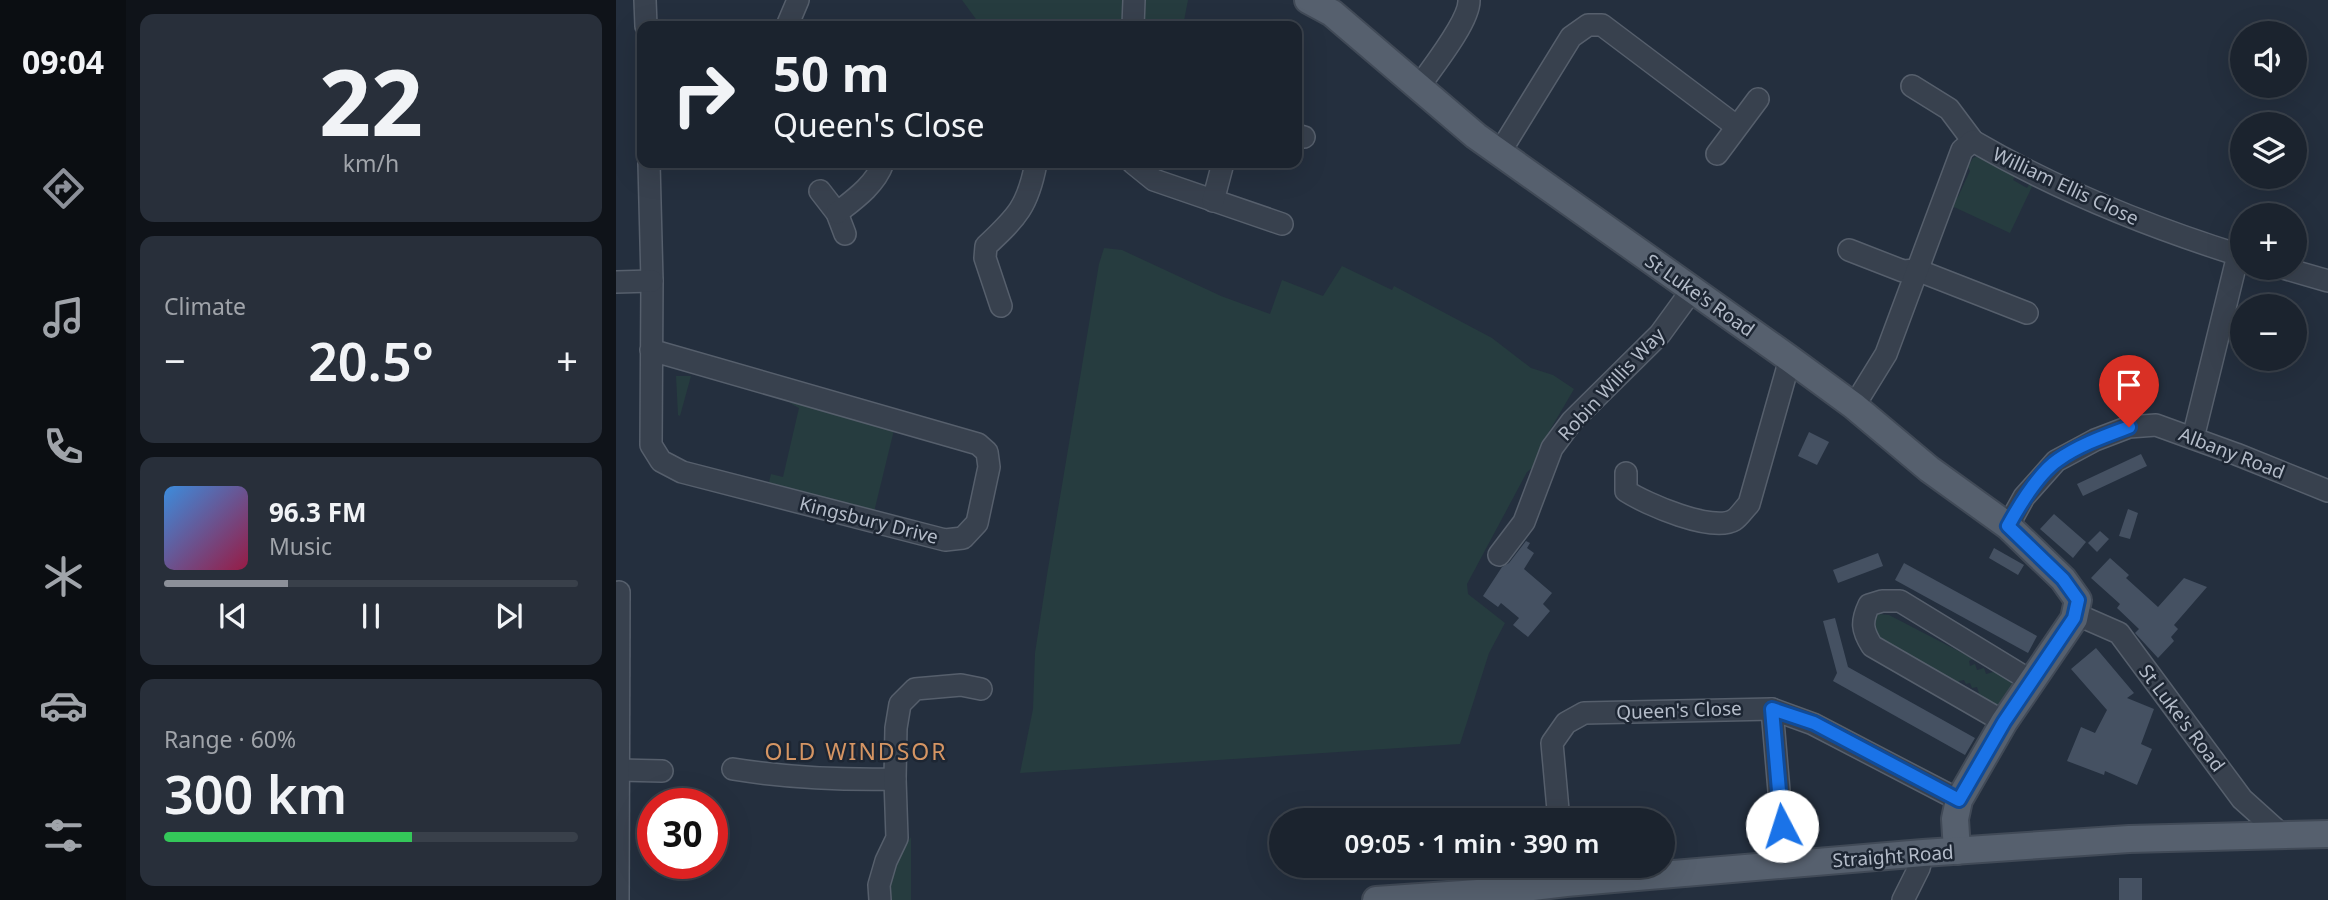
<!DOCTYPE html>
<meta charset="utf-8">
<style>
:root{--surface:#1b232e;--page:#282f3a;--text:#f1f3f6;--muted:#a0a4aa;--line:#39404a;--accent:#8c9099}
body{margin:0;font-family:"Noto Sans",sans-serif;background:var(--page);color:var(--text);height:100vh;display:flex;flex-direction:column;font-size:26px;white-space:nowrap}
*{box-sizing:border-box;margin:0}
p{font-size:23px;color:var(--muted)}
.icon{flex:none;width:38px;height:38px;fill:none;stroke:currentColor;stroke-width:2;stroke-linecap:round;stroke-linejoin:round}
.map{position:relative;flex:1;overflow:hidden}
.side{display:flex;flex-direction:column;gap:14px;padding:14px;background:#0f1319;width:490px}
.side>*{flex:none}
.guide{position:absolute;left:21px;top:21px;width:665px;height:147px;border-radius:14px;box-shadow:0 7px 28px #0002,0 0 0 2px var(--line);background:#1b232e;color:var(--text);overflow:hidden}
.buttons{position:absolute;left:1614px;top:21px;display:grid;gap:14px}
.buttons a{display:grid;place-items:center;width:77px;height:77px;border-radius:50%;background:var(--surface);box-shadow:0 7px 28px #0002,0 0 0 2px var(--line);font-size:35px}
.speed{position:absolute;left:21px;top:788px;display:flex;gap:14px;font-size:35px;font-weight:700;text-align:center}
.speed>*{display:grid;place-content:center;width:91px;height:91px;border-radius:50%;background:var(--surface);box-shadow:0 7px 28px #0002,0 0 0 2px var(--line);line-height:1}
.speed .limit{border:10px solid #d22;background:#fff;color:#111}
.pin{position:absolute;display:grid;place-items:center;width:60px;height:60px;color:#fff;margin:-72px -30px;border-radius:50% 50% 50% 0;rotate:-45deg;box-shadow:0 0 7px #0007}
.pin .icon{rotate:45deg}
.me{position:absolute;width:77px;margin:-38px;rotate:355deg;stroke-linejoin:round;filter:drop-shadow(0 0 5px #0008)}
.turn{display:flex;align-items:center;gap:24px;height:147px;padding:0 21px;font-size:32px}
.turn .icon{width:91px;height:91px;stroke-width:2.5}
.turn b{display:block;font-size:49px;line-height:60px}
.big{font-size:52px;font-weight:600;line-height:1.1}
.side .card{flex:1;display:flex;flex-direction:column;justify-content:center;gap:10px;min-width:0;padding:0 24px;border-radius:14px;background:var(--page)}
.side .dial{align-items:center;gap:0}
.dial b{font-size:91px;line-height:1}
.song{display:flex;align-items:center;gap:21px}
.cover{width:84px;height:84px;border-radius:10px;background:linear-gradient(135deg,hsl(210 70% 55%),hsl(340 70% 35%))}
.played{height:7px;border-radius:4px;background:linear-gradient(90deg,var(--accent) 30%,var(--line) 30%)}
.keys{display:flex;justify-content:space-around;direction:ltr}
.heat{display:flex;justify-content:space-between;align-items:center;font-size:38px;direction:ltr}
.charge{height:10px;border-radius:5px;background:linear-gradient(90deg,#34c759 60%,var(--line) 0)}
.trip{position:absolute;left:653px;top:808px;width:406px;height:70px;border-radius:35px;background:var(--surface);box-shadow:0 7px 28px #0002,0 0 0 2px var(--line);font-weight:600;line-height:70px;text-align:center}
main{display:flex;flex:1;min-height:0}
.dock{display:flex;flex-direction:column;width:126px;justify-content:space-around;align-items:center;background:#0b0e12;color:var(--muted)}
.dock .icon{width:49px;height:49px}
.dock .active{color:var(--accent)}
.dock b{font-size:32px;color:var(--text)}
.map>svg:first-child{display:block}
.green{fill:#263c3f}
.building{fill:#455162}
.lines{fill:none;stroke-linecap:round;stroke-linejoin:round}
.minor-casing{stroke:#565f6c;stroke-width:24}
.major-casing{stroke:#414a57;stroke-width:30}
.minor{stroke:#38414e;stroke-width:21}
.major{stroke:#56606e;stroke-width:26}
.route-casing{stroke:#114b97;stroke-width:18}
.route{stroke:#1a73e8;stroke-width:12}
.labels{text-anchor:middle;stroke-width:5;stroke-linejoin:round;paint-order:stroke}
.street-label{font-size:19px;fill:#b4bcc9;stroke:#1d2633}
.quarter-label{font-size:23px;letter-spacing:2px;fill:#d59563;stroke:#1d2633}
</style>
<main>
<nav class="dock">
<b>09:04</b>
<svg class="icon active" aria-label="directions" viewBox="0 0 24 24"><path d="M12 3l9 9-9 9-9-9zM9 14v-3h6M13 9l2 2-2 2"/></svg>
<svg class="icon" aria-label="music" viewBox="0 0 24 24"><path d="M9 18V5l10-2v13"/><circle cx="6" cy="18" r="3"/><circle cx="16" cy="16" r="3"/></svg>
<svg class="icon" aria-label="phone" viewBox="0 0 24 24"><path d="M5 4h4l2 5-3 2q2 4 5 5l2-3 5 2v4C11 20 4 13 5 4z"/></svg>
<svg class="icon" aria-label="climate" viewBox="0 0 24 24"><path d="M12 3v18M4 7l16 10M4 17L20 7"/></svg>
<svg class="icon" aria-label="car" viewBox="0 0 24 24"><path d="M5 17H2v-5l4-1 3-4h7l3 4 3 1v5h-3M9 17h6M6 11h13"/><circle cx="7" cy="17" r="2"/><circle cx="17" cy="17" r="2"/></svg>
<svg class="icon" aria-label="filters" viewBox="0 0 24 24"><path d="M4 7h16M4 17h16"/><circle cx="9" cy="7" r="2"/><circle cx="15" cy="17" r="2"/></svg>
</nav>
<section class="side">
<div class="card dial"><b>22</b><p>km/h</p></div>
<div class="card"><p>Climate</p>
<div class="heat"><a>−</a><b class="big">20.5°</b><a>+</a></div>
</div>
<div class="card">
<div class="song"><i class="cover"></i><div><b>96.3 FM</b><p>Music</p></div></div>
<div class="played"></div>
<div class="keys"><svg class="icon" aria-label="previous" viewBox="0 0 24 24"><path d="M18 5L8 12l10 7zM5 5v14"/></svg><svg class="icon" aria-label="pause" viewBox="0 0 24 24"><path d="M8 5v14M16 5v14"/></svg><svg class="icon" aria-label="next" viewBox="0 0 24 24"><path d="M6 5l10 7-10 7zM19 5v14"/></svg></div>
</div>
<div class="card"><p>Range · 60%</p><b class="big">300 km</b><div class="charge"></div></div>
</section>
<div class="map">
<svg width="1712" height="900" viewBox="0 0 1712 900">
<rect width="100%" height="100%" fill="#242f3e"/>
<g class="green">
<path d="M346 0H509L508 26H365Z"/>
<path d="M529 0H572L567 26H528Z"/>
<path d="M1370 153 1374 155 1370 161 1399 176 1397 180 1411 188 1420 173 1422 174 1394 233 1338 207 1332 215 1336 199 1342 197 1354 171 1352 167 1357 158Z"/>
<path d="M488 248 506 250 605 296 654 314 666 280 707 296 726 266 776 290 778 286 876 338 915 368 937 375 958 389 927 442 930 457 911 472 851 584 852 594 889 623 873 653 844 744 404 773 417 709 419 653 431 575 483 264Z"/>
<path d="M60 376H75L64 416 62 415Z"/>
<path d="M174 399 278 430 258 512 157 486 153 482 155 474 167 477 183 408 174 403Z"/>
<path d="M1262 614 1273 615 1354 657 1361 656 1353 661 1354 666 1359 664 1361 670 1368 668 1370 674 1384 670 1398 678 1400 691 1380 709 1366 703 1361 687 1356 688 1354 683 1350 684 1348 680 1343 681 1345 690 1260 641 1257 618Z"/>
<path d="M295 837V900H274L270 887 280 859Z"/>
</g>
<g class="building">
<path d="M1193 432 1213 442 1201 465 1182 456Z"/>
<path d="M1525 454 1531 466 1467 496 1461 484Z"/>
<path d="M1512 509 1522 513 1514 539 1503 536Z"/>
<path d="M1438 514 1470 542 1457 558 1424 529Z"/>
<path d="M1484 531 1493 539 1481 552 1472 543Z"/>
<path d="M910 541 914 543 911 548 918 553 908 569 936 593 927 604 934 611 912 637 897 625 903 618 885 603 882 607 867 596 886 567 893 563Z"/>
<path d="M1378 548 1408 565 1402 575 1373 558Z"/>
<path d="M1262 553 1267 566 1222 583 1217 570Z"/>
<path d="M1494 558 1513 575 1510 578 1542 607 1568 578 1591 587 1558 625 1562 629 1555 637 1558 641 1542 658 1519 633 1523 629 1501 608 1504 604 1475 578Z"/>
<path d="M1288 563 1421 636 1412 653 1279 580Z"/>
<path d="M1219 618 1232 667 1359 738 1349 755 1217 681 1221 673 1207 621Z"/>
<path d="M1480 648 1518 693 1511 698 1538 709 1525 744 1536 749 1521 785 1489 771 1488 775 1451 761 1465 727 1479 733 1491 710 1455 669Z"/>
<rect x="1503" y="878" width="23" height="22"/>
</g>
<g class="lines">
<defs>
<g id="minor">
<path d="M29 0 30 26"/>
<path d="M171 26 182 0"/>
<path d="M517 26 518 0"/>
<path d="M1296 86 1333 109 1357 141"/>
<path d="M802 88C815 69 854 21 853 0"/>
<path d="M681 135 688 137"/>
<path d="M884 152 955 37 972 25H986L1120 126"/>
<path d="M1101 154 1142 99"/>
<path d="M33 163 36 281 35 445 45 461 66 472 329 540 347 538 361 523 373 467 371 452 362 444 35 350"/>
<path d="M517 163 538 180 666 224"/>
<path d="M204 191 221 213 229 234"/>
<path d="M597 201 607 163"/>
<path d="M221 213C239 199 259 185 267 163"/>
<path d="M1233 250 1287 271 1301 270 1411 313"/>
<path d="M1667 268 1712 281"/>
<path d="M0 282 36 281"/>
<path d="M385 306 369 258 370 246C401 217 412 206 420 163"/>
<path d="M1238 406 1270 354 1346 150 1357 141C1441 190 1533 227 1626 256"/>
<path d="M1577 438 1622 255"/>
<path d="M1010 473V491C1030 504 1097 533 1118 520 1123 517 1128 509 1133 504L1174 359"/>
<path d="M1392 526 1408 497 1440 461 1479 440 1513 427 1540 425 1620 454 1712 491"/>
<path d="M883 555 908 522 936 448 956 421 1044 334 1076 290"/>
<path d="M1458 619H1471L1503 633 1626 799 1665 834"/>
<path d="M1156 709 1166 826"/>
<path d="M1388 722 1256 646C1246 630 1245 622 1253 605L1266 601H1284L1415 681"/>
<path d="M117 769C172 778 223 780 279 779"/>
<path d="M3 770 46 771"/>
<path d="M943 821 936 743 950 723 968 713 1156 709 1197 724 1343 800"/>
<path d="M2 900 3 592"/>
<path d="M264 900 263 885 270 861 281 838 279 779 280 728 284 704 299 689 345 685 365 689"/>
<path d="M1287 900 1303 868 1307 853"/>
</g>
<g id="major">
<path d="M692 0 716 13 860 136 1174 359 1238 406 1313 469 1392 526 1447 579 1462 600 1458 619 1388 722 1343 800 1339 819 1341 851"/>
<path d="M760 900 876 892 950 883 1307 853 1513 839 1712 834"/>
</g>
</defs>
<use href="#minor" class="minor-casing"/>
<use href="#major" class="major-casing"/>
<use href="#minor" class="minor"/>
<use href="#major" class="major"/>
</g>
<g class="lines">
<defs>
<path id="route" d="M1166 826 1156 709 1198 723 1343 800 1388 722 1458 618 1462 600 1447 579 1392 526C1403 506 1423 473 1442 460 1463 445 1489 436 1513 427"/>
</defs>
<use href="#route" class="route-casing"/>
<use href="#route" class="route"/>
</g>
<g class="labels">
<g class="street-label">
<text transform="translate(1450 186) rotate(25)" y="7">William Ellis Close</text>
<text transform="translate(1084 295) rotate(35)" y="7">St Luke's Road</text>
<text transform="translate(995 384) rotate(-47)" y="7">Robin Willis Way</text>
<text transform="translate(1616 453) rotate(21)" y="7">Albany Road</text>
<text transform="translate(253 520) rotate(14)" y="7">Kingsbury Drive</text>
<text transform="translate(1063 710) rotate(-2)" y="7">Queen's Close</text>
<text transform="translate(1566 718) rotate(53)" y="7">St Luke's Road</text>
<text transform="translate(1277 856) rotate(-4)" y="7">Straight Road</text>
</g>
<g class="quarter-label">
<text x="240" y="760">OLD WINDSOR</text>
</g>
</g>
</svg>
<div class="buttons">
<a><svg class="icon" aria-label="sound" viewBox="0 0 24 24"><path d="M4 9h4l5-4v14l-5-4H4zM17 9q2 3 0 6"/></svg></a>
<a><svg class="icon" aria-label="layers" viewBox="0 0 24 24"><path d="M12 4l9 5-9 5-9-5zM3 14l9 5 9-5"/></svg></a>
<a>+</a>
<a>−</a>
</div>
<div class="speed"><div class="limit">30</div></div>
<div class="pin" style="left:1513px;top:427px;background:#d93025"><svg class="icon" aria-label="arrive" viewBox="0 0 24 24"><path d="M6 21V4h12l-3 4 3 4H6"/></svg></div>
<svg class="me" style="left:1166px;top:826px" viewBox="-20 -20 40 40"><circle r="19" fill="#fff"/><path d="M0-13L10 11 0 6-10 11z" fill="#1a73e8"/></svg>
<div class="trip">09:05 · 1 min · 390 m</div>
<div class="guide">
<div class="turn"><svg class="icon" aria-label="right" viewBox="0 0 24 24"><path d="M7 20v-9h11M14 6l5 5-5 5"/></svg><div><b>50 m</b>Queen's Close</div></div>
</div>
</div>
</main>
